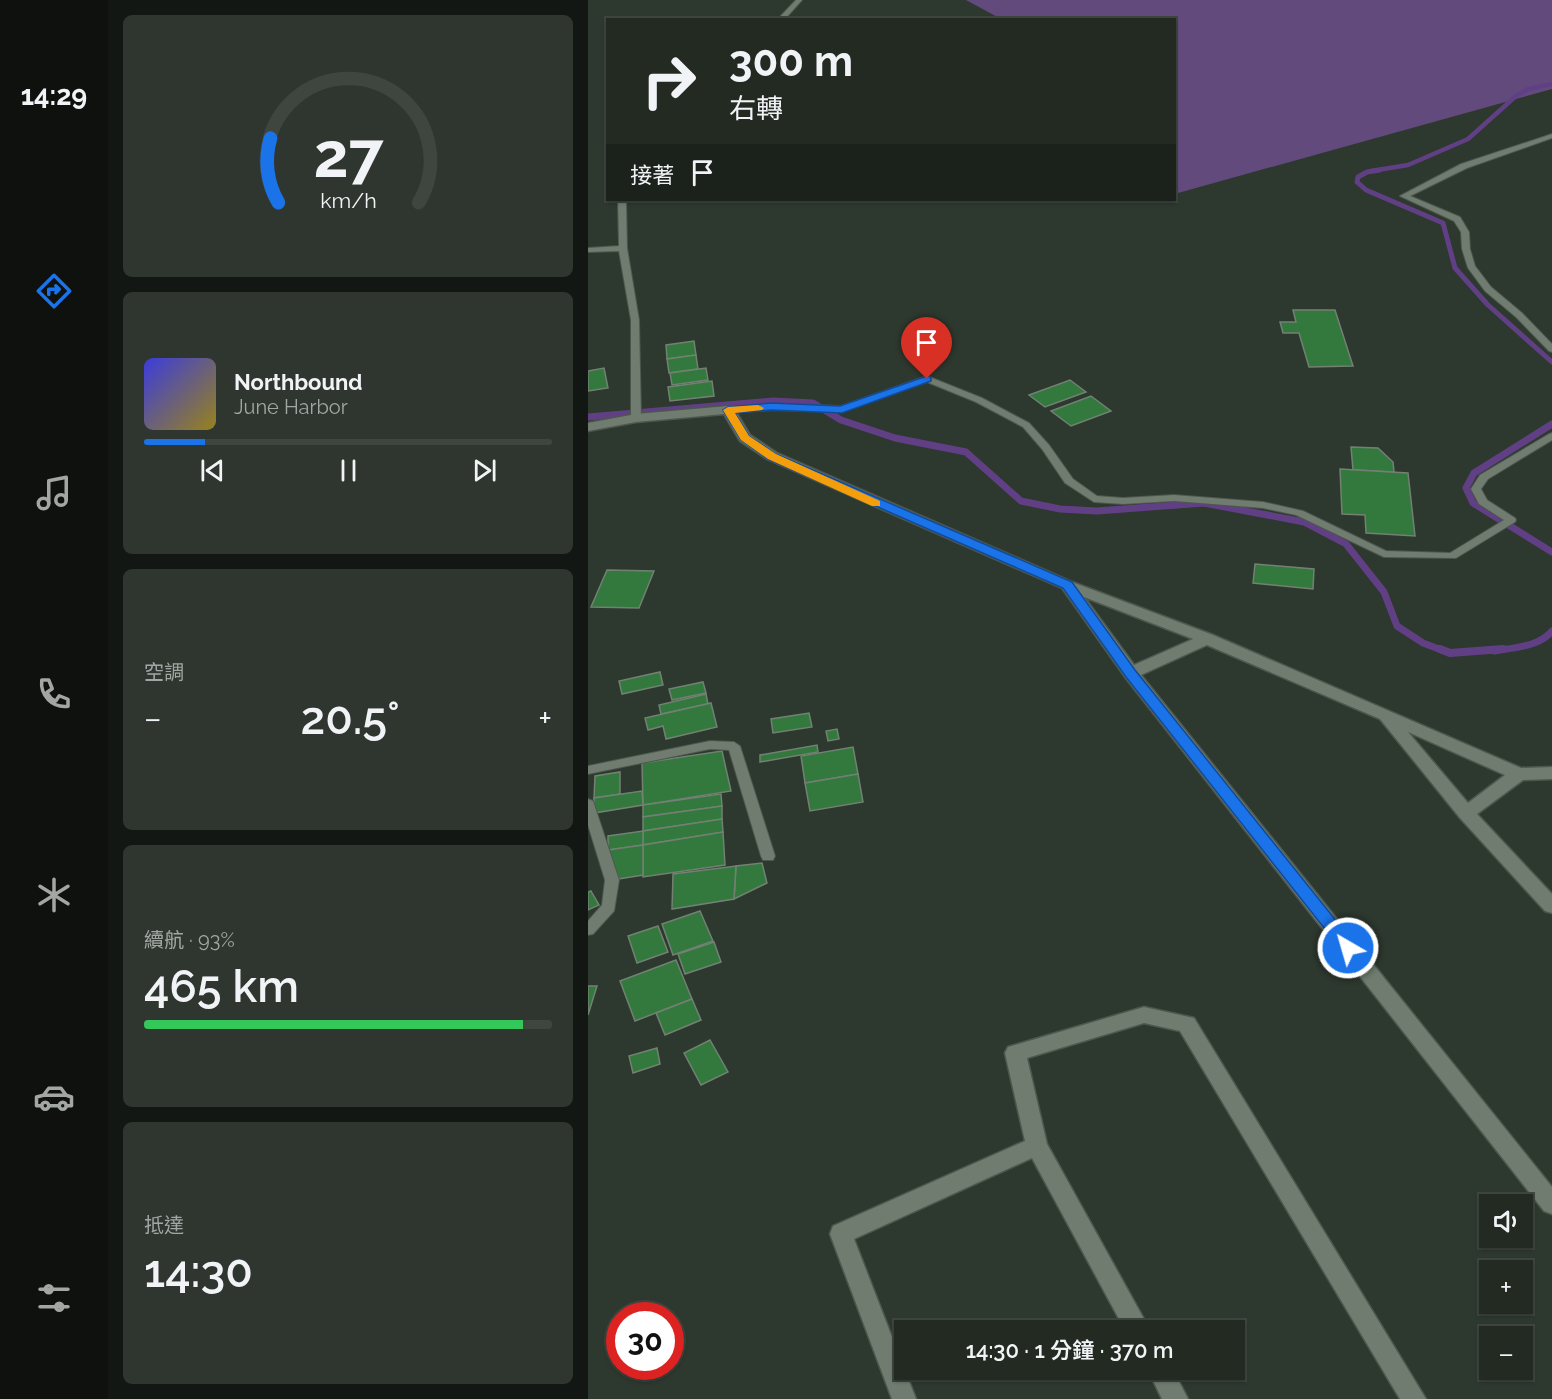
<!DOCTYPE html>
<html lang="zh-TW">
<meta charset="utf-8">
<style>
:root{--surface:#222a22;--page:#2e362f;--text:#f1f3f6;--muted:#a2a7a5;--line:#3f4640;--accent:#1a73e8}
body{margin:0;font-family:Raleway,"Noto Sans TC",sans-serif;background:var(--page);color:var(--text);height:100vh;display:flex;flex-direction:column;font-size:22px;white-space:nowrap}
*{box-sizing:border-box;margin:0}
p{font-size:20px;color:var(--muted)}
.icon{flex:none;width:33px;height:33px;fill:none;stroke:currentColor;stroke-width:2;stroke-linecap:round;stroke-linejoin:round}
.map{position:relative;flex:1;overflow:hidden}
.sheet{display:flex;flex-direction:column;gap:15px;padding:15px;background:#131713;width:480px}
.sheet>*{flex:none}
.top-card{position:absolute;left:18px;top:18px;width:570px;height:183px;border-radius:0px;box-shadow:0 2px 4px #0004,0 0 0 2px var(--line);background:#222a22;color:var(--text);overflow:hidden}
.tools{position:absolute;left:891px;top:1194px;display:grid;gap:12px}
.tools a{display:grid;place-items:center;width:54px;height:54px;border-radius:0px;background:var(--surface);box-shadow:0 2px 4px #0004,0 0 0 2px var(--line);font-size:30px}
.speed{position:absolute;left:18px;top:1302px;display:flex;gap:12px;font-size:30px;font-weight:700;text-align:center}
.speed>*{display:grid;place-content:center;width:78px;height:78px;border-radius:50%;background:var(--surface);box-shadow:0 2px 4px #0004,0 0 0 2px var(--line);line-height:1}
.speed .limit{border:9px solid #d22;background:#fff;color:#111}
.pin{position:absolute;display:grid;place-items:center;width:51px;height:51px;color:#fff;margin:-62px -26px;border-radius:50% 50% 50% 0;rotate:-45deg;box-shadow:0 0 6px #0007}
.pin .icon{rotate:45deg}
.me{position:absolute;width:66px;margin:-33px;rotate:322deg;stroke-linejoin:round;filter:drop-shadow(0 0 4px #0008)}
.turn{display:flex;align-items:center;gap:21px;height:126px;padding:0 24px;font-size:27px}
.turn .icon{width:78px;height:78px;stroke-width:2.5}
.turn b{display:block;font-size:42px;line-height:51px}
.then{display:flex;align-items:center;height:57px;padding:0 24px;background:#0003;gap:12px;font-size:22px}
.big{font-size:45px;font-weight:600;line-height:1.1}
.sheet .tile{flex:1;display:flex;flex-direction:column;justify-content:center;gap:9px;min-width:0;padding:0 21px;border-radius:9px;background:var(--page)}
.sheet .dial{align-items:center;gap:0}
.dial svg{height:156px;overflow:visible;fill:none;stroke:var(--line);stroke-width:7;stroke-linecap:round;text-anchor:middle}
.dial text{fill:var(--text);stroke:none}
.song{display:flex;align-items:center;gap:18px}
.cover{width:72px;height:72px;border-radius:9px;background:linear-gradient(135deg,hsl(240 70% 55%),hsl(50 70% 35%))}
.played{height:6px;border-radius:3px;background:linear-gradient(90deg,var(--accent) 15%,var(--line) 15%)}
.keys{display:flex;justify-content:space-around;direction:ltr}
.heat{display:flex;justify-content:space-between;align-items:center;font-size:33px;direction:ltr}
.charge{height:9px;border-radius:4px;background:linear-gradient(90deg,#34c759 93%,var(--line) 0)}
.trip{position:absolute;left:306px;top:1320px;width:351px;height:60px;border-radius:0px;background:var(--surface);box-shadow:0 2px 4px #0004,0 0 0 2px var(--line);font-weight:600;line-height:60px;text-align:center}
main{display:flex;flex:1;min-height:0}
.tab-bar{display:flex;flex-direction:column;width:108px;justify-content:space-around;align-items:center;background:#0e110e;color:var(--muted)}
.tab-bar .icon{width:42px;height:42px}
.tab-bar .on{color:var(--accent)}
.tab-bar b{font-size:27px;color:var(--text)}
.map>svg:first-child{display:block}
.green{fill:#624b7c}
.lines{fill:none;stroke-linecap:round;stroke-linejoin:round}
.stream-far3{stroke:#613f85;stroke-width:4.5}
.stream-far2{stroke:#613f85;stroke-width:5}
.stream-far1{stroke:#613f85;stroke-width:7}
.stream{stroke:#613f85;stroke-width:8}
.building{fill:#33793e;stroke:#738074;stroke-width:1.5}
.service-casing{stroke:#4d574e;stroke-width:2}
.minor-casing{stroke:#4d574e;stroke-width:3}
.service{fill:#6f7c6f;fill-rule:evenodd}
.minor{fill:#6f7c6f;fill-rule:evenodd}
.route{fill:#1a73e8;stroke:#114b97;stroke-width:1.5}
.slow{fill:#f59e0b}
</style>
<main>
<nav class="tab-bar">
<b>14:29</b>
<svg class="icon on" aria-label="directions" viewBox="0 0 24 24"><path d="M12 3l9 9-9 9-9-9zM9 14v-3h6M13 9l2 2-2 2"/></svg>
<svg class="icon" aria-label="music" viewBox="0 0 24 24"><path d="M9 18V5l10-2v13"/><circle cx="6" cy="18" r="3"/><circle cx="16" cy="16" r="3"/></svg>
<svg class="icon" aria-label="phone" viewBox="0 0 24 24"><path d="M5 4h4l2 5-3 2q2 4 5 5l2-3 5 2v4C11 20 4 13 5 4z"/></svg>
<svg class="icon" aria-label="climate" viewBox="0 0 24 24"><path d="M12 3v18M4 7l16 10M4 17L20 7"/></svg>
<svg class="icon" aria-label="car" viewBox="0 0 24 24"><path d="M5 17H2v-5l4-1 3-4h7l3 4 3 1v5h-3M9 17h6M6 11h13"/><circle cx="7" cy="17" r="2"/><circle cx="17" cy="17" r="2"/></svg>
<svg class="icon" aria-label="filters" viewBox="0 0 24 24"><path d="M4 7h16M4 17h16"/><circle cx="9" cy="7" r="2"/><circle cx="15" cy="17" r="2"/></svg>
</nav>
<section class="sheet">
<div class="tile dial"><svg viewBox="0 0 100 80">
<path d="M14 69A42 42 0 1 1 86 69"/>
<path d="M14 69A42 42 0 0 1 10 36" stroke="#1a73e8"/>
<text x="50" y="56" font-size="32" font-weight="700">27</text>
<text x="50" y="72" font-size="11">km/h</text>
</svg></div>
<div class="tile">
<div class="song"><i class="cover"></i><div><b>Northbound</b><p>June Harbor</p></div></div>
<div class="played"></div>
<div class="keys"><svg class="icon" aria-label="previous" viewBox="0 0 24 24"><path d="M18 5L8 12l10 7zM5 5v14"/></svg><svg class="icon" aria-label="pause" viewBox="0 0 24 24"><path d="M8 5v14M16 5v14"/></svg><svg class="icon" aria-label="next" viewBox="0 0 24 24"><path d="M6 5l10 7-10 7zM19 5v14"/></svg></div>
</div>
<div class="tile"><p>空調</p>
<div class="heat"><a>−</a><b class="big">20.5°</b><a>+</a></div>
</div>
<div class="tile"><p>續航 · 93%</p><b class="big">465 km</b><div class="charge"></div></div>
<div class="tile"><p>抵達</p><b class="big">14:30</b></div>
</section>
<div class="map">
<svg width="964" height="1399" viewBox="0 0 964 1399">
<rect width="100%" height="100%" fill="#2d382e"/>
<path class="green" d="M378 0H964V89L590 193 586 191V20L413 19Z"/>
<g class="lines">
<path class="stream-far3" d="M783 171 820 165 880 139 928 96 940 89 964 84"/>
<path class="stream-far2" d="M792 170 779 172 770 177 769 182 778 190 855 223 867 268 900 305 964 362"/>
<g class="stream-far1">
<path d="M0 417 185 401 225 403 253 420 307 438 378 452 433 501 472 509 509 511 616 503 716 522 758 544 796 592 809 626 835 643 856 651"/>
<path d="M964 424 886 473 878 488 885 503 964 552"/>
<path d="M907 651C927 647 951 647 964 631"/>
</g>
<path class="stream" d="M852 649 862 653 915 649"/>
</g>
<g class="building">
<path d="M705 310H747L765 366 721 367 711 333H695L692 322H708Z"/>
<path d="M106 341 108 355 79 359 78 345Z"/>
<path d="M108 355 110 369 81 373 79 359Z"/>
<path d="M16 368 20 388 0 391V371Z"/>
<path d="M118 368 120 380 84 385 82 373Z"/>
<path d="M482 380 498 392 457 407 441 395Z"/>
<path d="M124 381 126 396 82 401 80 387Z"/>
<path d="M503 396 523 411 483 426 463 411Z"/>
<path d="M763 447 790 448 805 462 806 472 765 470Z"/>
<path d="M752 469 820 473 827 536 778 533 777 515 754 514Z"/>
<path d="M667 564 726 569 725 589 665 583Z"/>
<path d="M19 570 66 571 51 608 3 607Z"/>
<path d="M72 672 75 685 34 694 31 681Z"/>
<path d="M115 682 118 693 84 700 81 689Z"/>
<path d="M118 694 120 704 73 714 71 705Z"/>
<path d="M123 703 129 727 78 739 75 726 60 730 57 718Z"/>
<path d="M221 713 224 727 185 733 183 719Z"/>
<path d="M249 729 251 739 240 741 238 731Z"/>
<path d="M229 745 230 752 172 762V755Z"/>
<path d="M265 747 270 774 217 783 213 756Z"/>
<path d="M134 751 143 791 55 805 54 763Z"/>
<path d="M32 772V794L6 798 7 776Z"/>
<path d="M270 774 275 802 222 811 217 783Z"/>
<path d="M54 791 55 805 6 813V798Z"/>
<path d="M133 794 134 806 55 817V805Z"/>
<path d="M134 806V819L55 831V817Z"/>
<path d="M134 819 135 832 55 845V831Z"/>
<path d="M55 831V845L20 850V836Z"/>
<path d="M135 832 137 865 55 877V845Z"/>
<path d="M55 845V875L31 879 20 850Z"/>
<path d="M174 863 179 883 146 899 148 866Z"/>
<path d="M148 866 146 899 84 909 85 874Z"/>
<path d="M3 891 11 905 0 910V892Z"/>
<path d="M112 911 125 941 85 955 74 924Z"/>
<path d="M70 926 80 952 49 963 40 936Z"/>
<path d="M126 942 133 962 97 974 90 954Z"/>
<path d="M88 960 104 999 47 1021 32 981Z"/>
<path d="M0 986H9L0 1015Z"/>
<path d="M104 999 113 1020 77 1035 68 1013Z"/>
<path d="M122 1040 140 1072 113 1085 96 1053Z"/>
<path d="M69 1048 72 1064 45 1073 41 1056Z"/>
</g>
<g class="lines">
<defs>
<g id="service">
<path d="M208 0H214L196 20H189Z"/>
<path d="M964 134V138L879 168 822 196 872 217 881 232 882 249 887 266 903 287 934 313 964 344V352L961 351 928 317 897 291 880 268 874 249 873 232 866 221 812 196 873 164Z"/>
<path d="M30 200H38L39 248 51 320 53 418 48 421 43 418V320L31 251 0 252V248L31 246Z"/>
<path d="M339 376 394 398 441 423 461 445 485 479 509 496 535 498 586 495 675 502 715 511 798 551 862 553 916 520 891 504 883 489 892 475 961 434 964 433V440L900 479 893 489 899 500 927 518 928 520 927 522 868 558 796 557 708 515 675 508 586 501 535 504 506 502 477 483 454 449 435 427 388 402 339 382 254 412 183 410 140 413 135 410 140 407 183 404 253 406Z"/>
<path d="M122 741 146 742 152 746 187 856 185 860H175L173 856 141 750 122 749 0 774V766Z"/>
<path d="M0 799 5 801 6 804 31 880 26 911 5 934 0 935V921L14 905 17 880 0 825Z"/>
</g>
<g id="minor">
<path d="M140 406 145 407 162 435 189 453 484 582 625 635 933 768 964 767V779L935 780 889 814 964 894V913L957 911 872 818 792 719 619 645 553 675 964 1187V1214L956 1211 537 677 474 588 179 459 152 441 136 414 48 422 0 431V423L48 414ZM496 597 605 639 546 665ZM820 732 917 775 880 803Z"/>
<path d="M556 1007 606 1018 838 1399H812L592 1031 556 1023 439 1058 459 1144 562 1330H537L444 1158 266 1239 328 1399H304L242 1234 245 1226 437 1141 417 1053 420 1047Z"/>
<path d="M560 1370H585L600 1399H574Z"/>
</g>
</defs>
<use href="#service" class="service-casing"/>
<use href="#minor" class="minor-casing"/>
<use href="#service" class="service"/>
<use href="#minor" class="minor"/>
</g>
<path class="route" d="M339 376 343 377V381L254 413 183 410 147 413 161 436 188 454 484 582 547 670 766 943 769 948 766 952 760 954 755 952 538 677 475 588 180 459 153 440 135 410 140 407 183 403 252 406Z"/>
<path class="slow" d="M170 405 176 408 174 410 147 413 161 436 188 454 292 501V506H284L180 459 153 440 135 410 140 407Z"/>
</svg>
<div class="tools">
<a><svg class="icon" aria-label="sound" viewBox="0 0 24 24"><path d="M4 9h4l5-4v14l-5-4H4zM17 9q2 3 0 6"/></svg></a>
<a>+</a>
<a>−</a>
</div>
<div class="speed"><div class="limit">30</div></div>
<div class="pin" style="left:339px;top:379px;background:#d93025"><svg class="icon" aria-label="arrive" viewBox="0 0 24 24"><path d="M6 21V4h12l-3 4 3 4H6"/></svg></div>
<svg class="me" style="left:760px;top:948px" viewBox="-20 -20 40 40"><circle r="17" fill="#1a73e8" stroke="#fff" stroke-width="3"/><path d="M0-11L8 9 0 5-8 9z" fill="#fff"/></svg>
<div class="trip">14:30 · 1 分鐘 · 370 m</div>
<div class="top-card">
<div class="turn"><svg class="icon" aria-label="right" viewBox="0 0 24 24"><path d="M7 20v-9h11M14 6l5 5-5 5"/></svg><div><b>300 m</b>右轉</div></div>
<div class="then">接著<svg class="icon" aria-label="arrive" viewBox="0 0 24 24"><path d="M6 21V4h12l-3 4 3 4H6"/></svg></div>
</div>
</div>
</main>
